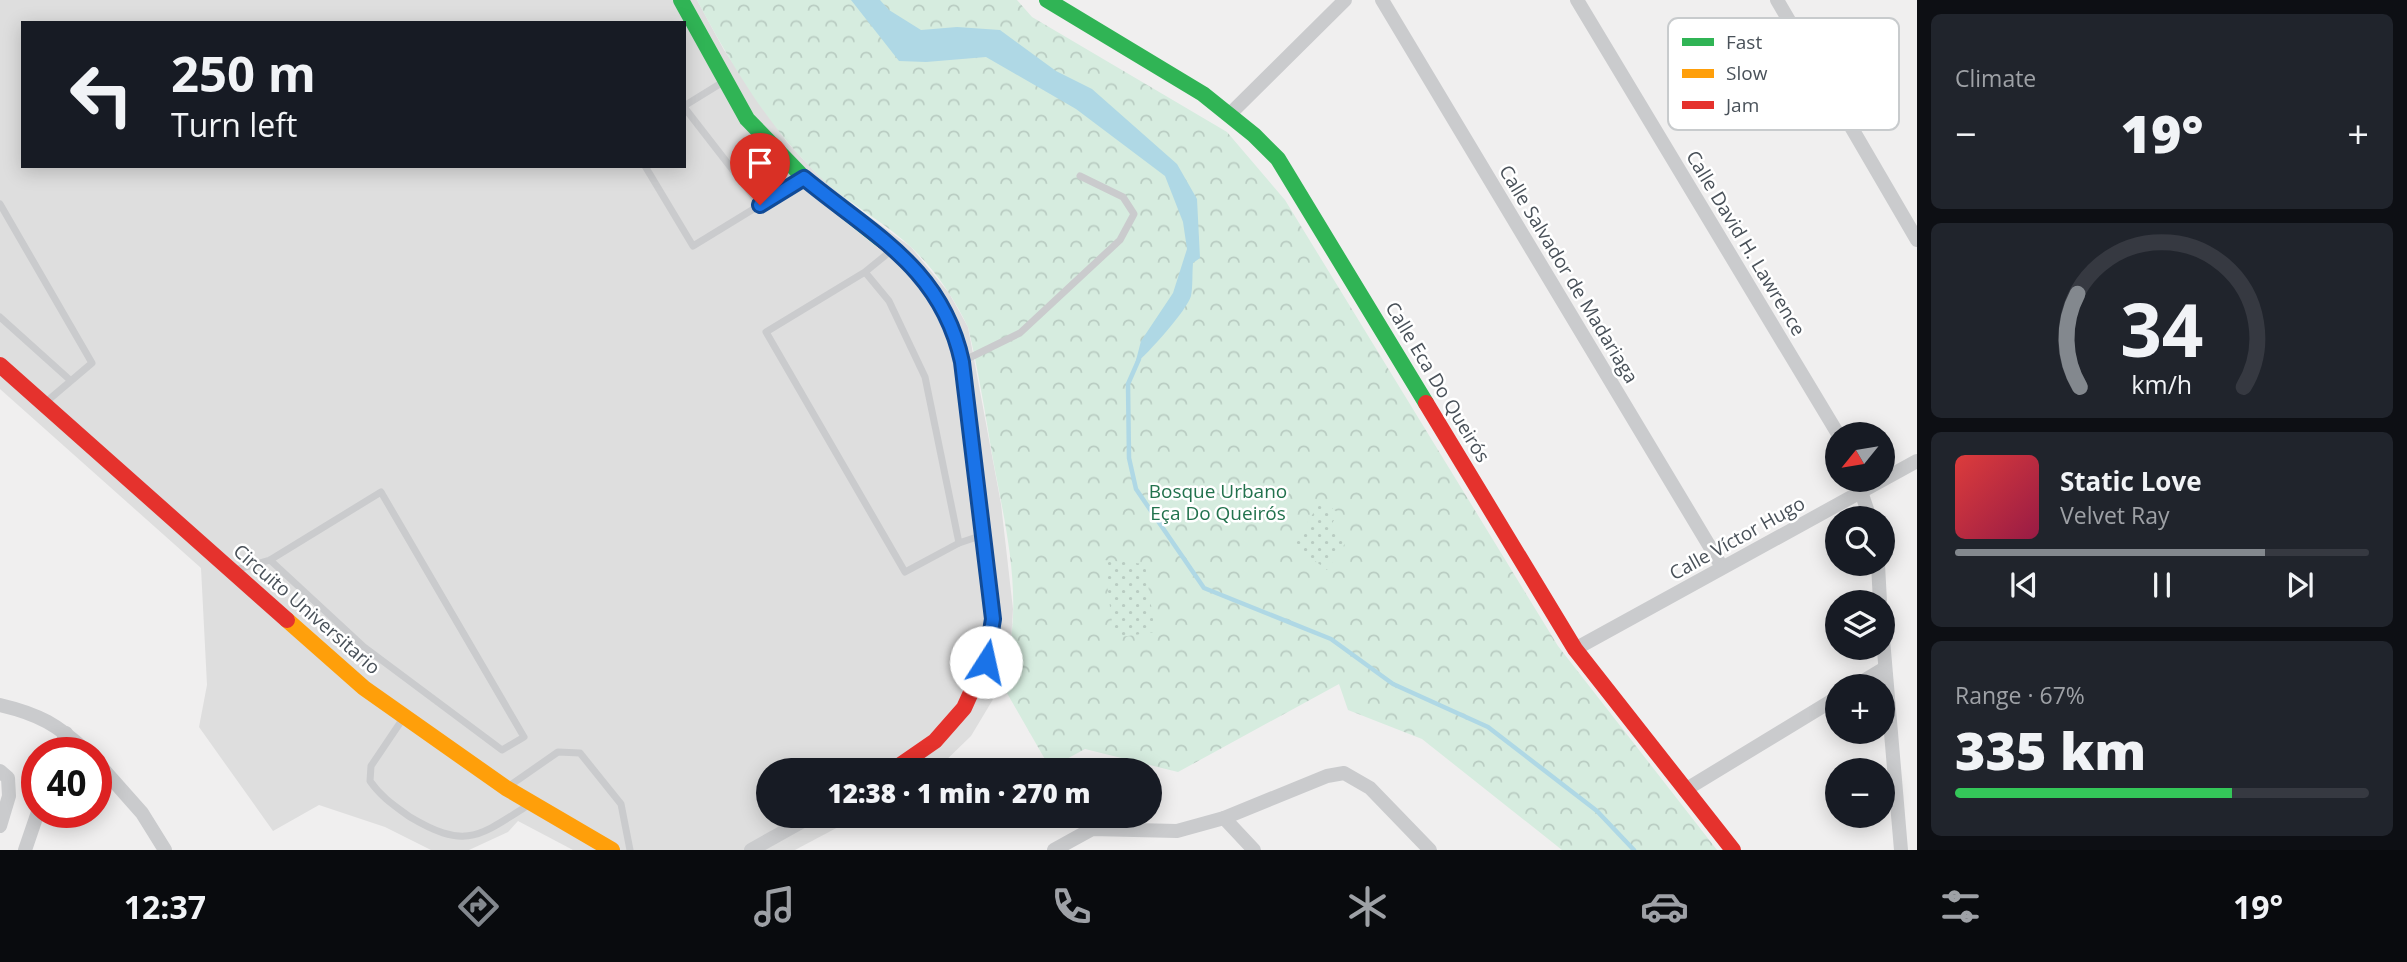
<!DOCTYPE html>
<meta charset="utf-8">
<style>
:root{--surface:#171b24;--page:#20242c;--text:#f1f3f6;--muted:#9ea1a6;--line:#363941;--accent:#83888e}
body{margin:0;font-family:"Open Sans",sans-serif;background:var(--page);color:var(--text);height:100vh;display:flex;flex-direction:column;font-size:26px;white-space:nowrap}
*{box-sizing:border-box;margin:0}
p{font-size:23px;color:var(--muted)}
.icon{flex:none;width:38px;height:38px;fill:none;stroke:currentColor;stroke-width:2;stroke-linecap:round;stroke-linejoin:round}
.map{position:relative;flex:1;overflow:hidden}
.sheet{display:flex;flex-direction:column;gap:14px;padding:14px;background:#0d0f14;width:490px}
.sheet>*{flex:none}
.banner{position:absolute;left:21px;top:21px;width:665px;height:147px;border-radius:0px;box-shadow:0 4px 18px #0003;background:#171b24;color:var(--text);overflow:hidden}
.needle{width:46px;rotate:240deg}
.fabs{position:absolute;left:1825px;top:422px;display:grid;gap:14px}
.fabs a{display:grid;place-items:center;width:70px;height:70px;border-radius:50%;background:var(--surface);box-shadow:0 4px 18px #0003;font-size:35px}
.speed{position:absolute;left:21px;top:737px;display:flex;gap:14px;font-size:35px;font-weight:700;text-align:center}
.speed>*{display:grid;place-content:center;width:91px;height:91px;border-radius:50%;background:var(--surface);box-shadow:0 4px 18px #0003;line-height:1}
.speed .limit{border:10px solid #d22;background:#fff;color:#111}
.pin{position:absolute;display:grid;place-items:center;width:60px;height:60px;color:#fff;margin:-72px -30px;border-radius:50% 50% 50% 0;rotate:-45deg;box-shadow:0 0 7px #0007}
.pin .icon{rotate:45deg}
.me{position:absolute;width:77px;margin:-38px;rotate:10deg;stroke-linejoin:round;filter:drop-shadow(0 0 5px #0008)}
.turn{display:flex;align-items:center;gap:24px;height:147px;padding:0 35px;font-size:32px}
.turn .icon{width:91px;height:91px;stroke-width:2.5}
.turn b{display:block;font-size:49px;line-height:60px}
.big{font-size:52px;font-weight:800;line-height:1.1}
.sheet .tile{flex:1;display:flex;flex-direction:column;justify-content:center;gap:10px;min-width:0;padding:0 24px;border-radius:10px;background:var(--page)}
.sheet .dial{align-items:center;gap:0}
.dial svg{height:182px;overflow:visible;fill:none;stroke:var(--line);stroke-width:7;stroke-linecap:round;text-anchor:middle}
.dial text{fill:var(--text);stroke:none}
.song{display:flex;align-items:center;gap:21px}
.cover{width:84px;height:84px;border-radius:10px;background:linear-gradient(135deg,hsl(0 70% 55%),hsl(340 70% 35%))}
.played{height:7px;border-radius:4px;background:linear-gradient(90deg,var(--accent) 75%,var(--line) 75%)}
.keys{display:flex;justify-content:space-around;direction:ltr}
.heat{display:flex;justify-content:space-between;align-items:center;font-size:38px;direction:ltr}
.charge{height:10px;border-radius:5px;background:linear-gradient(90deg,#34c759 67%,var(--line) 0)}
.trip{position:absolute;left:756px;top:758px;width:406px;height:70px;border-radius:35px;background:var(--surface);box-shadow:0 4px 18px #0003;font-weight:800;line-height:70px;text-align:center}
.tab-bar{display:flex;height:112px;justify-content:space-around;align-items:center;background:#090b0e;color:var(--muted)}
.tab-bar .icon{width:49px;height:49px}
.tab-bar .current{color:var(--accent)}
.tab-bar b{font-size:32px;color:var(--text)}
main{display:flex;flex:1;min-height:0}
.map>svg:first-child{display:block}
.education{fill:#dedede;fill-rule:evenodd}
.forest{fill:url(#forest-crowns)}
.park{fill:url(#park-dots)}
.water{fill:#afd8e5}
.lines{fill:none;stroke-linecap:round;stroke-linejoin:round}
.stream{stroke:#afd8e5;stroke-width:4.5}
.lane{stroke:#cacbcd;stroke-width:7}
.street{stroke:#cacbcd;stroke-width:14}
.fast{stroke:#30b455;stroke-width:16}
.slow{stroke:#ff9f0a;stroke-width:16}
.jam{stroke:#e5322d;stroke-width:16}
.route-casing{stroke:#114b97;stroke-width:18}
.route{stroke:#1a73e8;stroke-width:12}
.labels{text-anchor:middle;stroke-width:5;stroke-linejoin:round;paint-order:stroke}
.street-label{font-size:19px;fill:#495159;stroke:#fff}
.park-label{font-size:19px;fill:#22724d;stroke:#fff}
.key{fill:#fff;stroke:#c8cbcd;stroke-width:2}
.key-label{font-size:19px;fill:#495159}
</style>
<main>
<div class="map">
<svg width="1917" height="850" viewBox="0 0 1917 850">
<defs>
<pattern id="forest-crowns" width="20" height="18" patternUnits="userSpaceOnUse" patternTransform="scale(1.75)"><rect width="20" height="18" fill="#d6ecdf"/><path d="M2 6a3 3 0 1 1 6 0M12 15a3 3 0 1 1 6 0" fill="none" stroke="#b9ccc2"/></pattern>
<pattern id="park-dots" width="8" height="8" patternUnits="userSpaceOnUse" patternTransform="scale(1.75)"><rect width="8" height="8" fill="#d6ecdf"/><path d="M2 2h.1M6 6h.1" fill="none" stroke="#b9ccc2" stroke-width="1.8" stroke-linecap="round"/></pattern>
</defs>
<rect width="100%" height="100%" fill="#f0efef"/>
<path class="education" d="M0 0H697L724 50 787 142 816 173 857 208 911 247 949 293 968 327 1001 504 1013 609 1010 657 992 701 971 736 936 770H768V816H859L795 850H573L518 821 508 832 469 850H431L385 827 319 805 273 831 199 727 207 685 201 568 0 389ZM23 23H684V166H23Z"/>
<path class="forest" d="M697 0H1017L1032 17 1227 132 1285 200 1558 646 1717 850H1562L1422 739 1348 710 1339 684 1178 772 1085 749 1050 768 1000 681C1028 610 1005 526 992 454 985 411 978 369 968 327 954 298 936 271 912 248 883 220 844 202 815 172 765 122 730 62 697 0Z"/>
<g class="park">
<path d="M1322 500 1338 513 1330 527 1346 542 1327 570 1293 544Z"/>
<path d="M1104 560 1145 564 1155 632 1114 638Z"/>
</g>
<path class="water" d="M851 0H880L889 10 921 30 957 27 1000 30 1056 71 1092 89 1177 164 1197 199 1200 258 1193 263C1192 274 1193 286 1191 296 1187 310 1148 354 1135 364L1141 341 1173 293 1187 249 1183 222 1165 176 1076 109 986 57 926 62 899 61Z"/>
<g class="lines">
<path class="stream" d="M1139 359 1128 384 1129 458 1136 489 1204 588 1331 639 1393 684 1488 727 1597 811 1634 850"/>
<g class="lane">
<path d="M684 106 723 82"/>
<path d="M684 107 760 205"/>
<path d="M645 166 693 246 801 180"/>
<path d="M0 204 92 363 46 402"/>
<path d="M865 272 889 301 925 377 959 543 905 572 766 332 865 272 892 250"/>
<path d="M0 317 70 380"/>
<path d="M965 360 1020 333 1120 240 1134 214 1123 197 1080 176"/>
<path d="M959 543 980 536"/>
<path d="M235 570 270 560 381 492 524 737 502 750 364 647 270 560"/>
<path d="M402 720 371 766 370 781C381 797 395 806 410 817 466 850 478 837 530 804"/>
<path d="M509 786 558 752 580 753 621 804 630 850"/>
</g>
<g class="street">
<path d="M1382 0 1722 567"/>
<path d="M1577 0 1838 434"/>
<path d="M1777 0 1917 240"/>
<path d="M1231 113 1345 0"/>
<path d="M1857 480 1870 518"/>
<path d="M1878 564 1880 602"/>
<path d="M1883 639 1901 850"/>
<path d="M1575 649 1917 461"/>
<path d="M1855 686 1885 668"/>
<path d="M0 705C39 714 58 725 87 752"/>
<path d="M59 752 66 733"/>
<path d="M96 761 142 813 165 850"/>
<path d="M0 771 8 778 9 796 0 826"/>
<path d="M1685 790 1838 697"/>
<path d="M1224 818 1254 850"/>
<path d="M25 850 38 812"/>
<path d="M751 850 812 816"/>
<path d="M1054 850 1092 829 1177 831 1224 818 1327 776 1344 773 1370 788 1430 850"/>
</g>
<g class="fast">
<path d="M681 0 747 119 804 178 883 241"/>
<path d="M1047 0 1203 94 1254 135 1278 159 1426 403"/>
</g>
<path class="slow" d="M287 620 364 688 506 788 612 850"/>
<g class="jam">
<path d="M883 241C925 273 950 309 962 361L993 619 982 668 964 708 935 741 893 770"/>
<path d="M0 365 287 620"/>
<path d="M1426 403 1575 649 1733 850"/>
</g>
</g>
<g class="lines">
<defs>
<path id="route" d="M760 205 804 178C873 235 942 268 962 362L993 619 986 662"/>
</defs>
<use href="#route" class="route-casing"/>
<use href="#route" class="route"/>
</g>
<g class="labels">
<g class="street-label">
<text transform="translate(1746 243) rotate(59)" y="7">Calle David H. Lawrence</text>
<text transform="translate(1569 274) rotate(59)" y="7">Calle Salvador de Madariaga</text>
<text transform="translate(1438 382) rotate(59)" y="7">Calle Eca Do Queirós</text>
<text transform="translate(1737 538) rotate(-29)" y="7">Calle Víctor Hugo</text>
<text transform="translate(307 609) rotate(41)" y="7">Circuito Universitario</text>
</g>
<g class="park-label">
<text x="1218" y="498">Bosque Urbano<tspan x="1218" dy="22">Eça Do Queirós</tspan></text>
</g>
</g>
<rect x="1668" y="18" width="231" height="112" rx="10" class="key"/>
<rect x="1682" y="38" width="32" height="8" fill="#30b455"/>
<rect x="1682" y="69" width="32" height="9" fill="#ff9f0a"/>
<rect x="1682" y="101" width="32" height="8" fill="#e5322d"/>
<g class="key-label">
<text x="1726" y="49">Fast</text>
<text x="1726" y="80">Slow</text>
<text x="1726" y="112">Jam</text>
</g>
</svg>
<div class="fabs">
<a><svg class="needle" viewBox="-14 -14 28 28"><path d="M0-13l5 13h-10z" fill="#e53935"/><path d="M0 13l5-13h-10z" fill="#9ea1a6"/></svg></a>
<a><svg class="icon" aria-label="search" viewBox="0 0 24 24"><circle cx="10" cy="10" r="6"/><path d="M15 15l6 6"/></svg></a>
<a><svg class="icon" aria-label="layers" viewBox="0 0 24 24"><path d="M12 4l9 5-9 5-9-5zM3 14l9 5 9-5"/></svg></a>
<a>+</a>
<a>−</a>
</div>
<div class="speed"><div class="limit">40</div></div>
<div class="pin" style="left:760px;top:205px;background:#d93025"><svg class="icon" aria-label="arrive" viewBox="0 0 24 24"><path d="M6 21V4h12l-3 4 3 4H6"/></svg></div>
<svg class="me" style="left:986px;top:662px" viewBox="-20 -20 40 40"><circle r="19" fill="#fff"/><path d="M0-13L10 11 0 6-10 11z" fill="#1a73e8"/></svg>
<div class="trip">12:38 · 1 min · 270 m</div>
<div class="banner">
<div class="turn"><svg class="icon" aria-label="left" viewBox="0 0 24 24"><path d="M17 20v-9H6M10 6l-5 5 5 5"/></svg><div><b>250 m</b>Turn left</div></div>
</div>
</div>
<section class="sheet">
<div class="tile"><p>Climate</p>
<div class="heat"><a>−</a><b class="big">19°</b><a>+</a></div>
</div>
<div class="tile dial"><svg viewBox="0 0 100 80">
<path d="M14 69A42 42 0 1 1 86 69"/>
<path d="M14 69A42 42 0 0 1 13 28" stroke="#83888e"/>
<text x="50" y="56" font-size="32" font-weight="700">34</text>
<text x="50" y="72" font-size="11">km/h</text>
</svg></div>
<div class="tile">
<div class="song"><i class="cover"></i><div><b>Static Love</b><p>Velvet Ray</p></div></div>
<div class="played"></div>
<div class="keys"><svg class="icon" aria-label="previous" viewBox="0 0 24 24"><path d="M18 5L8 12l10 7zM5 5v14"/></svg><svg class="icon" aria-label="pause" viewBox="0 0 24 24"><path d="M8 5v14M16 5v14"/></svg><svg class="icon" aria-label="next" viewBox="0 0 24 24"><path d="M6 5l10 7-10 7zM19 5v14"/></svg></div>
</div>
<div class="tile"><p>Range · 67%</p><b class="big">335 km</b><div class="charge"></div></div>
</section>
</main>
<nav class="tab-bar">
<b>12:37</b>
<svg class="icon current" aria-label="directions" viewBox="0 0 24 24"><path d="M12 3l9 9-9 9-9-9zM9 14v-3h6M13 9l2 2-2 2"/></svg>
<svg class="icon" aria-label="music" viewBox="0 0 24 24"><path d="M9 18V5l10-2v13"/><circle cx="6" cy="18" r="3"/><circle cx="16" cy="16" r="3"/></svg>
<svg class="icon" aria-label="phone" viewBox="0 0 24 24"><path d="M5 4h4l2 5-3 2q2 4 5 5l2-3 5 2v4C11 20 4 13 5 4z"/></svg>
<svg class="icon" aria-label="climate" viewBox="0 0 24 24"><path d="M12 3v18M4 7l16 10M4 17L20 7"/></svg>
<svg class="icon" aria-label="car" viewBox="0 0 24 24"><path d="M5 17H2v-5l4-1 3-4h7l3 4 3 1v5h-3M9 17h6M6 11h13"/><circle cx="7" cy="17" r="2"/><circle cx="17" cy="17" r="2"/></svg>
<svg class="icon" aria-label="filters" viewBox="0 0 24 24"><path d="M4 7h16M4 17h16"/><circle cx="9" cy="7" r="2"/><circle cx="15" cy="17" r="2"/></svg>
<b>19°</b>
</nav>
